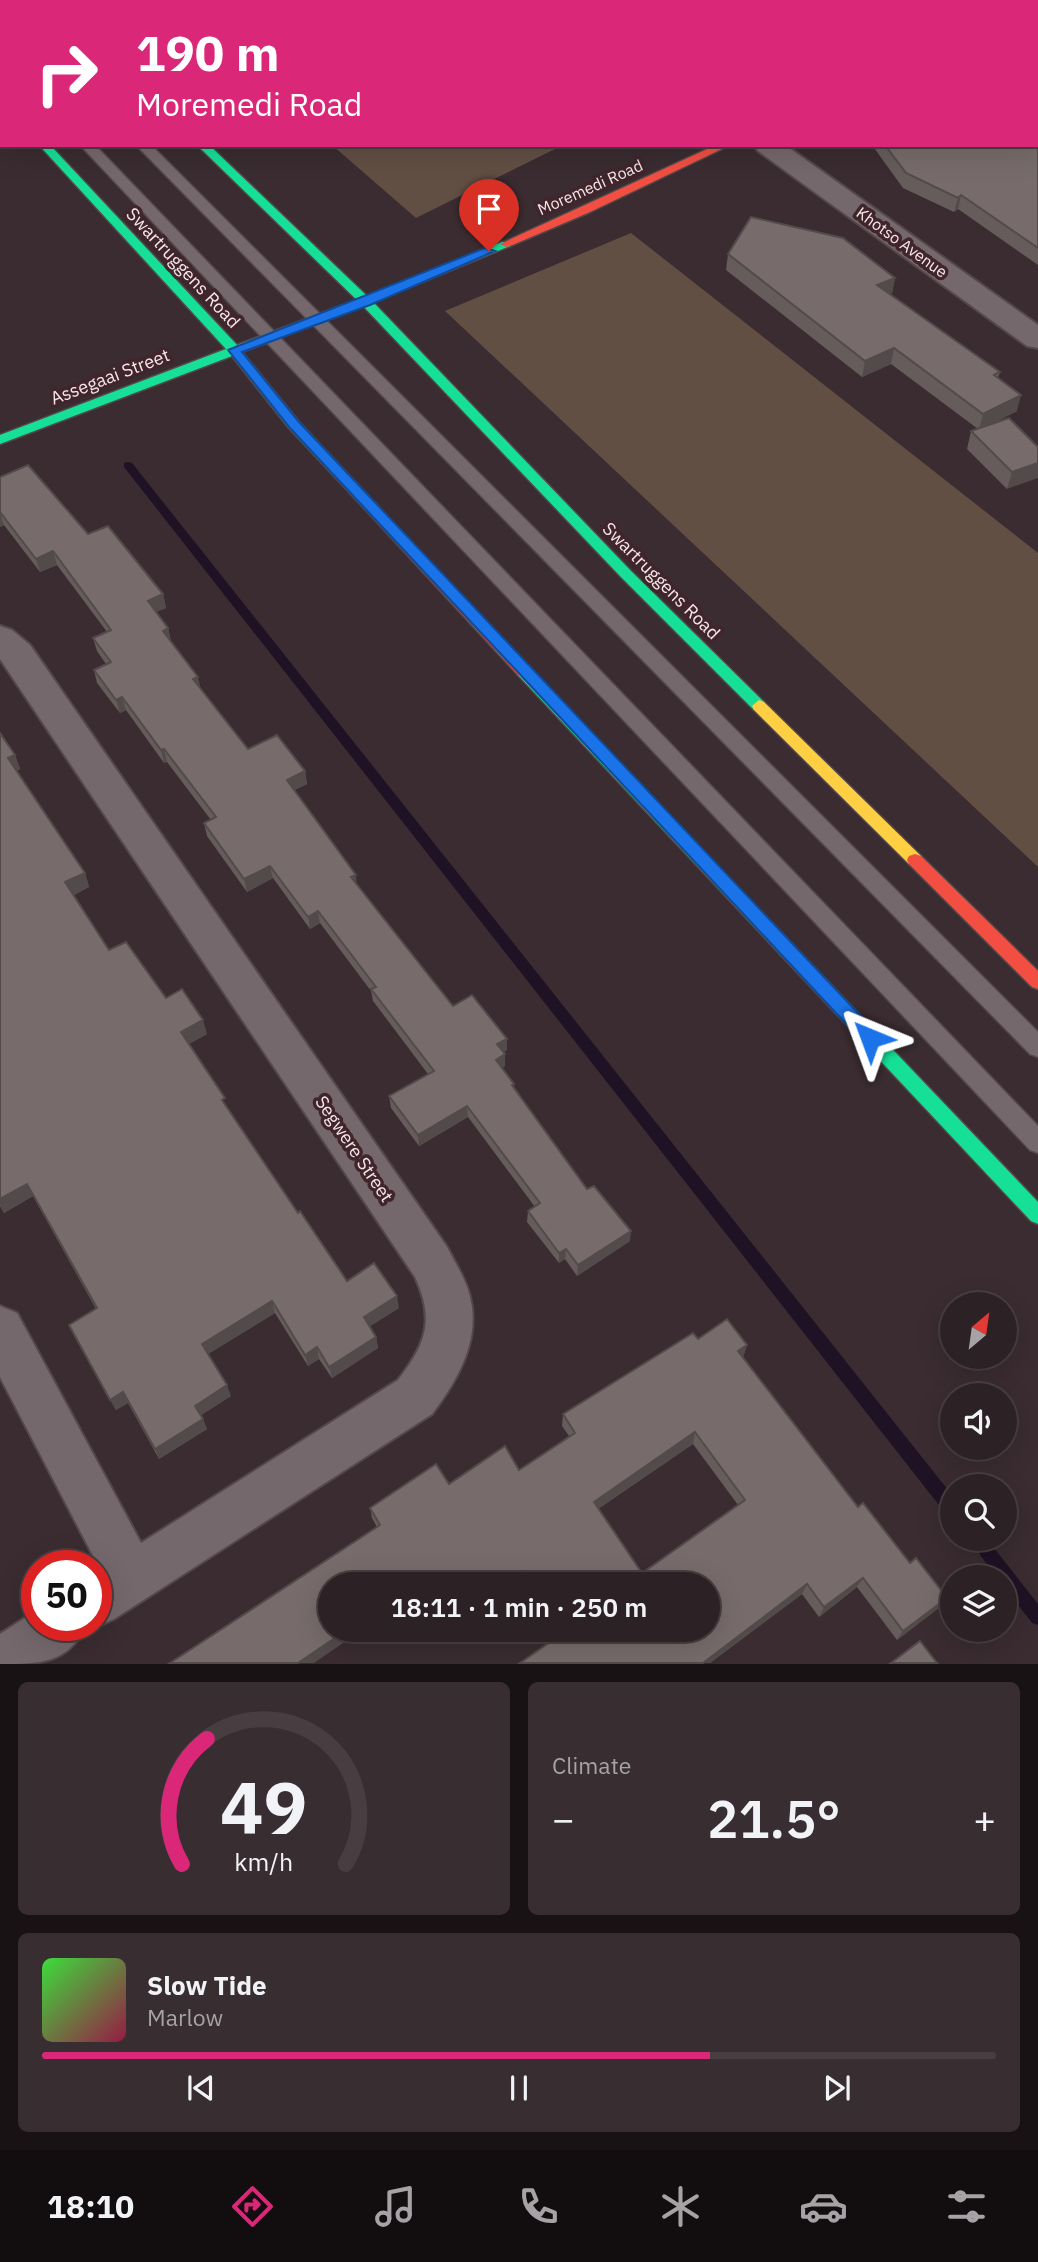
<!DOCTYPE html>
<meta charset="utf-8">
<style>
:root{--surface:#2c2124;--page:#382e31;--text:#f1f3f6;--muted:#a6a3a6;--line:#483e41;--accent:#db2777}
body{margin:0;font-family:"IBM Plex Sans",sans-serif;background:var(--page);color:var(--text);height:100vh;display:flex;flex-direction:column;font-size:26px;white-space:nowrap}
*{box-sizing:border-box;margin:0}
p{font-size:23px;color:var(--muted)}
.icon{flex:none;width:38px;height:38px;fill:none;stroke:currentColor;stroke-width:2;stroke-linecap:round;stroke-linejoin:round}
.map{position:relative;height:1664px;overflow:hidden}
.sheet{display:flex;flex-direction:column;gap:18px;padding:18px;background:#181214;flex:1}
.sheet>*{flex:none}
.hud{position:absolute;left:0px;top:0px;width:1040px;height:147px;box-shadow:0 7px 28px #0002,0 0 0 2px var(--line);background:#db2777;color:#fff;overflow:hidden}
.needle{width:46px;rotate:29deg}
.fabs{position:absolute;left:940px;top:1292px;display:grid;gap:14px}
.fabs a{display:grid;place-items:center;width:77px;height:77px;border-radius:50%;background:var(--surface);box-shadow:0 7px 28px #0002,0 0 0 2px var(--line);font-size:35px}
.speed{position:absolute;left:21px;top:1550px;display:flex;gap:14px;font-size:35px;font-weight:700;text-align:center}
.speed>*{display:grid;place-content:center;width:91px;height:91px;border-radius:50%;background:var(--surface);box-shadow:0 7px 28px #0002,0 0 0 2px var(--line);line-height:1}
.speed .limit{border:10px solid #d22;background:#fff;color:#111}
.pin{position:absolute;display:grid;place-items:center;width:60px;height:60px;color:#fff;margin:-72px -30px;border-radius:50% 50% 50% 0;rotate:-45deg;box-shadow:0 0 7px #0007}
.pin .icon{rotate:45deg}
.me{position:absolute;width:77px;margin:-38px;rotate:316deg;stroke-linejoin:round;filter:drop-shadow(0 0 5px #0008)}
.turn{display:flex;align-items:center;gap:24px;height:147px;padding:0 21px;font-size:32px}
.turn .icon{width:91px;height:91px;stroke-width:2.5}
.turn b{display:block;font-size:49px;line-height:60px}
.big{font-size:52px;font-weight:600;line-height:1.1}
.sheet .card{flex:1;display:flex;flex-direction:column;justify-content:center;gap:10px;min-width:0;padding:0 24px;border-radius:10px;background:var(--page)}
.sheet .dial{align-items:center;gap:0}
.dial svg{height:182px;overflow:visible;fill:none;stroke:var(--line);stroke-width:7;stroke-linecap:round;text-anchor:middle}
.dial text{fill:var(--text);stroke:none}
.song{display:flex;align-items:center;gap:21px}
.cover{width:84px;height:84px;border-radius:10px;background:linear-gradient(135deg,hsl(120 70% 55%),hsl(340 70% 35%))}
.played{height:7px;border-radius:4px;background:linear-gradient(90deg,var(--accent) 70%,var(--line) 70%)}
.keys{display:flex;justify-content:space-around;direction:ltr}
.heat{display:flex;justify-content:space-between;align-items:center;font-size:38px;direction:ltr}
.sheet .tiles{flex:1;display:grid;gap:18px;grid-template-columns:1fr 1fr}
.card:last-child{grid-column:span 2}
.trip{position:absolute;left:318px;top:1572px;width:402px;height:70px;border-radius:35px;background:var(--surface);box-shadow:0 7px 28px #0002,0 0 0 2px var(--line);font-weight:600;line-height:70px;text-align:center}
.dock{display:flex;height:112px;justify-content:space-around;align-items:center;background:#120d0e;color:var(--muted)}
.dock .icon{width:49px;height:49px}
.dock .current{color:var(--accent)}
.dock b{font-size:32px;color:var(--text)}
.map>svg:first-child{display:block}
.green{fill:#624f44}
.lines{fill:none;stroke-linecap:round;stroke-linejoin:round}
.stream{fill:#201225;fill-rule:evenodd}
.lane-casing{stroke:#54484b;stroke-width:3}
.street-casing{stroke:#54484b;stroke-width:4}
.fast-casing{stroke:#54484b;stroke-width:3}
.slow-casing{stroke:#54484b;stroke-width:3}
.jam-casing{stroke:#54484b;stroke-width:3}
.lane{fill:#75686c;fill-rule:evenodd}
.street{fill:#75686c;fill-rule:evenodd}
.fast{fill:#16e098;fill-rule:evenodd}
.slow{fill:#ffcf43;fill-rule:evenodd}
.jam{fill:#f24e42;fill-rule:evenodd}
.wall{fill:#665c5c;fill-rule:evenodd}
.shaded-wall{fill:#534b4b}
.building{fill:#776b6b;stroke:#534b4b;stroke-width:2;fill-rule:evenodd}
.route{fill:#1a73e8;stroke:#114b97;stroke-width:2}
.labels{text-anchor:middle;stroke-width:7;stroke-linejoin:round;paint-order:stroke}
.far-street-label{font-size:16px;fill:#f7e6e9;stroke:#40262c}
.street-label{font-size:18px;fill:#f7e6e9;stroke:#40262c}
</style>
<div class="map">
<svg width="1038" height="1664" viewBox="0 0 1038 1664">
<rect width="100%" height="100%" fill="#3a2c30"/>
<g class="green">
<path d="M165 0H856L167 2Z"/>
<path d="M332 145H563L416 218Z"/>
<path d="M631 233 1038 553V867L445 311Z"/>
</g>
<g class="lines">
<g class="stream">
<path d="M128 462 132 463 952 1495V1516L946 1514 124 467V463Z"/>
<path d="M968 1538H986L1038 1604V1625L1032 1623 1004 1587V1577H996Z"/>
</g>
<defs>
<g id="lane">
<path d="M0 0H9V2H2V6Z"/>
<rect x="0" y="49" width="2" height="9"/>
<path d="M80 145H95L1038 1126V1153L1030 1150Z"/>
<path d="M136 145H151L1038 1032V1057L1030 1054Z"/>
</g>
<g id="street">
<path d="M754 145H785L1038 325V348L1027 346 758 151Z"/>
<path d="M0 626 12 630 30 645 447 1247C455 1263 466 1279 470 1297 481 1340 457 1381 432 1414L114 1619 96 1627 93 1626H96V1571L100 1569 0 1377V1306L17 1313 141 1543 398 1380C426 1344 435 1320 415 1277L0 659Z"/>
<path d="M37 1610V1626H85C69 1664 38 1664 0 1664V1634Z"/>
</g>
<g id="fast">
<path d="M45 0H56L57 2H46Z"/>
<path d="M958 0H969L957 2Z"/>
<path d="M39 145H50L237 345 357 300 197 145H209L367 296 502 242H510V246L373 302 631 571 764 702 766 706 764 710H754L621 577 363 306 242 352 299 422 375 503 377 506 375 509H365L289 428 232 356 0 444V435L226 349Z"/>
<path d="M523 666 528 667 1038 1202V1224L1031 1221 518 675 516 671 518 667Z"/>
</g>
<g id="slow">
<rect x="0" y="95" width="2" height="8"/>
<path d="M759 700 764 702 921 856 923 860 921 864H909L754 710 752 706Z"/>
</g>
<g id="jam">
<path d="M716 145H730L590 212 510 246 506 247 500 244Z"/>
<path d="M370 501 375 503 528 667 530 671 528 675H518L365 509 363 506 365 503Z"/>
<path d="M915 854 921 856 1038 971V989L1032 987 909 864 907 860 909 856Z"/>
</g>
</defs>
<use href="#lane" class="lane-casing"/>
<use href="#street" class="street-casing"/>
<use href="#fast" class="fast-casing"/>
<use href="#slow" class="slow-casing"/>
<use href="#jam" class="jam-casing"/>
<use href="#lane" class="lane"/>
<use href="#street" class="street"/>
<use href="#fast" class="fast"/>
<use href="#slow" class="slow"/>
<use href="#jam" class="jam"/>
</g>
<g class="wall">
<path d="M1038 0V265L958 209 954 212 903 188 872 145H1038Z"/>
<path d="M728 254 895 278 892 293 890 294 1000 372 998 378 1017 411 985 427 1038 447 1007 489 967 449 971 431 978 429 891 364 862 377 726 270Z"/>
<path d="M0 477 88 534 163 594 166 608 156 612 168 628 171 642 200 689 248 749 305 771 307 784 294 790 357 885 453 1006 507 1039V1050L504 1052 505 1066 502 1068 514 1088 587 1189 630 1241 577 1276 565 1259 559 1263 527 1222 528 1211 535 1207 468 1117 419 1146 391 1108 389 1096 428 1074 373 1001 371 991 320 923 310 929 273 878 247 892 207 836 204 823 211 820 167 762 164 763 126 710 120 713 97 683 94 670 106 664 97 651 93 638 107 632 57 565 40 572 4 525 0 527Z"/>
<path d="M0 733 15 755 20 769 16 771 85 873 89 887 74 895 109 950 207 1034 189 1044 228 1109 298 1213 347 1281 399 1308 370 1326 376 1337 378 1348 332 1378 319 1359 308 1366 275 1313 208 1354 231 1396 201 1415 207 1429 159 1459 128 1403 116 1410 69 1325 96 1309 33 1196 4 1213 0 1206Z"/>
<path d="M727 1319 747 1345 743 1357 858 1507 863 1503 910 1563 916 1558 947 1598 940 1607 897 1640 857 1587 819 1617 802 1594 710 1663H520L562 1634 559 1629H709V1584H529L527 1581 523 1584H331V1629H363L313 1663H170L377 1527 372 1518 370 1508 436 1464 449 1484 505 1446 519 1470 569 1436 562 1426 563 1414 693 1333 698 1339ZM693 1444 738 1505 642 1573 598 1509Z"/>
</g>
<g class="shaded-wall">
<path d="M961 195 958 209 954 212 958 198Z"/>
<path d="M895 278 892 293 874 301 877 285Z"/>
<path d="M894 348 891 364 862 377 865 361Z"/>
<path d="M1021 395 1017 411 979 430 983 414Z"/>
<path d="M1038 463V478L1007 489 1012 472Z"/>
<path d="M0 512 4 525 0 527Z"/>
<path d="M53 551 57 565 40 572 36 559Z"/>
<path d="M163 594 166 608 151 614 148 601Z"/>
<path d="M168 628 171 641 165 644 163 631Z"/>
<path d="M198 677 201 690 193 679Z"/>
<path d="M122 697 126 710 120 713 116 700Z"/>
<path d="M164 749 167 762 164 763 161 750Z"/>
<path d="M15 755 20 769 13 773 8 758Z"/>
<path d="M305 771 307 784 289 793 287 780Z"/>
<path d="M270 866 273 878 247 892 244 879Z"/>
<path d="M85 873 89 887 70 897 65 882Z"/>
<path d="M356 875 357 887 351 877Z"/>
<path d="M318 911 320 923 310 929 308 917Z"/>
<path d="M203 1020 207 1034 185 1046 181 1032Z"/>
<path d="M507 1039V1050L497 1056V1044Z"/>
<path d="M505 1054V1066L497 1072 496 1060Z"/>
<path d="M467 1106 468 1117 419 1146 418 1135Z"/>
<path d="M27 1184 33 1196 4 1213 0 1205V1199Z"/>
<path d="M631 1231 630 1241 577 1276 578 1265Z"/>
<path d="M566 1249 565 1259 559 1263V1253Z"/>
<path d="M397 1296 399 1308 366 1329 364 1317Z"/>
<path d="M272 1301 275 1313 206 1355 202 1344Z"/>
<path d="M376 1337 378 1348 332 1378 329 1367Z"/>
<path d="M747 1345 743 1357 735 1363 738 1351Z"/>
<path d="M317 1347 319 1359 308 1366 305 1355Z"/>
<path d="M227 1385 231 1396 200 1416 195 1406Z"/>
<path d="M123 1392 128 1403 116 1410 110 1400Z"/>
<path d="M203 1419 207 1429 159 1459 155 1449Z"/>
<path d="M695 1432 693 1444 593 1512 594 1502Z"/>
<path d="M527 1571V1581L523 1584H509Z"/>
<path d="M425 1576 426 1584H414Z"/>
<path d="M863 1578 857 1587 819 1617 824 1607Z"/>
<path d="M807 1584 802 1594 710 1663H703Z"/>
<path d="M947 1598 940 1607 897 1640 903 1631Z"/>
<path d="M348 1629H363L314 1663H298Z"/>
</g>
<g class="building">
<path d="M1031 0H1038V248L961 195 958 198 906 173 885 145H1038V2H1028Z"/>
<path d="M751 217 843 238 895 278 877 285 1000 372 994 375 1021 395 983 414 894 348 865 361 728 254Z"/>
<path d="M1009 418 1038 447V463L1012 472 971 431Z"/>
<path d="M28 465 88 534 108 526 163 594 148 601 168 628 163 631 198 677 193 679 248 749 277 735 305 771 287 780 356 875 351 877 453 1006 472 995 507 1039 497 1044 505 1054 496 1060 514 1084 512 1085 587 1189 594 1186 631 1231 578 1265 566 1249 559 1253 528 1211 540 1203 467 1106 418 1135 389 1096 434 1071 371 989 376 987 318 911 308 917 270 866 244 879 204 823 216 817 164 749 161 750 122 697 116 700 94 670 111 662 93 638 111 630 53 551 36 559 0 512V477Z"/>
<path d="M0 733 15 755 8 758 85 873 65 882 109 950 126 942 166 998 182 989 203 1020 181 1032 225 1098 222 1100 298 1213 300 1211 347 1281 374 1263 397 1296 364 1317 376 1337 329 1367 317 1347 305 1355 272 1301 202 1344 227 1385 195 1406 203 1419 155 1449 123 1392 110 1400 69 1325 97 1308 27 1184 0 1199Z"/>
<path d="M727 1319 747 1345 738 1351 858 1507 863 1503 910 1563 916 1558 947 1598 903 1631 863 1578 824 1607 807 1584 703 1663H704H520L566 1631 565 1629H709V1584H535L527 1571 509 1584H429L425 1576 414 1584H331V1629H348L298 1663H170L380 1525 370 1508 436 1464 449 1484 505 1446 519 1470 575 1433 563 1414 693 1333 698 1339ZM695 1432 745 1500 642 1573 594 1502Z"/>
<path d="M920 1641 937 1663H891Z"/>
</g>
<path class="route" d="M485 248 495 251 370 305 242 352 299 422 876 1032 878 1038 876 1043 870 1045 864 1043 290 428 228 350Z"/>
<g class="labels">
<g class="far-street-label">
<text transform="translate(590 187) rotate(-24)" y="6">Moremedi Road</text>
<text transform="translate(902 242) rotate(36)" y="6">Khotso Avenue</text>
</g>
<g class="street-label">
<text transform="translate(183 268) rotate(47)" y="6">Swartruggens Road</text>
<text transform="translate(110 377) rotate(-21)" y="6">Assegaai Street</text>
<text transform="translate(661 581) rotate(45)" y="6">Swartruggens Road</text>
<text transform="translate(354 1149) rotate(56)" y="6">Segwere Street</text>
</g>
</g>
</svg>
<div class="fabs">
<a><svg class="needle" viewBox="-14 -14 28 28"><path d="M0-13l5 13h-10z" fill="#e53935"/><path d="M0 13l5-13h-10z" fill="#a6a3a6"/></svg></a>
<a><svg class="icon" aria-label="sound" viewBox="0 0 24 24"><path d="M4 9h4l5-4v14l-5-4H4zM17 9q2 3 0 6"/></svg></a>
<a><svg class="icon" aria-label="search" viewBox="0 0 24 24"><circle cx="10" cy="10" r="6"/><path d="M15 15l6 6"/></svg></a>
<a><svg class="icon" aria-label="layers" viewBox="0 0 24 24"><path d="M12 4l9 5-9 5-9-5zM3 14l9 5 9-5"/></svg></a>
</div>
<div class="speed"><div class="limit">50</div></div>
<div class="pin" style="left:489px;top:251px;background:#d93025"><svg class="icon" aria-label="arrive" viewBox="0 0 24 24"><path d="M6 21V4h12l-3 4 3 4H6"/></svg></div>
<svg class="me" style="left:870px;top:1038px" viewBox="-20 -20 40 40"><path d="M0-17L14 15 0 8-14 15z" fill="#1a73e8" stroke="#fff" stroke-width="4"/></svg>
<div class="trip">18:11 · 1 min · 250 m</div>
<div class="hud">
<div class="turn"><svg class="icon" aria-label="right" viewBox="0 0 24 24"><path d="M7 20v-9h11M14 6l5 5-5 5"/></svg><div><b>190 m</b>Moremedi Road</div></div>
</div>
</div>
<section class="sheet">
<div class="tiles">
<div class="card dial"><svg viewBox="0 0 100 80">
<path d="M14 69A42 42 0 1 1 86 69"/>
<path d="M14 69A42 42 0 0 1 25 14" stroke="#db2777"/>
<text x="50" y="56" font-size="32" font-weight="700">49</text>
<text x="50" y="72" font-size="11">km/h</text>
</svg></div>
<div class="card"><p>Climate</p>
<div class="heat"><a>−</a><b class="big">21.5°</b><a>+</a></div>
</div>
<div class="card">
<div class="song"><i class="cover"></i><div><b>Slow Tide</b><p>Marlow</p></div></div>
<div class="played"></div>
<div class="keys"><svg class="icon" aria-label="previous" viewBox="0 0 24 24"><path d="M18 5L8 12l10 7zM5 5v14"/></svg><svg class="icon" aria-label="pause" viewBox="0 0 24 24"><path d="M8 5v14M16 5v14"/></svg><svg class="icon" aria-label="next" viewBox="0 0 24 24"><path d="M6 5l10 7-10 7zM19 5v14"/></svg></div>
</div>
</div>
</section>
<nav class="dock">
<b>18:10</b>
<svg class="icon current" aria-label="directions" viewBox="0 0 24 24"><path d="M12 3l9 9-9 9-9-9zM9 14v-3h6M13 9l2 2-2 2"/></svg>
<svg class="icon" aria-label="music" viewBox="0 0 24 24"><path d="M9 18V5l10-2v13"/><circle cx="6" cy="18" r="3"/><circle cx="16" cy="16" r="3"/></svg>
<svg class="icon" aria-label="phone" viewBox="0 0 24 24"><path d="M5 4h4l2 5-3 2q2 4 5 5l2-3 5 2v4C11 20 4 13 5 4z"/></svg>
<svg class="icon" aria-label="climate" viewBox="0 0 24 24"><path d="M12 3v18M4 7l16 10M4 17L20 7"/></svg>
<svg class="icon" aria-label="car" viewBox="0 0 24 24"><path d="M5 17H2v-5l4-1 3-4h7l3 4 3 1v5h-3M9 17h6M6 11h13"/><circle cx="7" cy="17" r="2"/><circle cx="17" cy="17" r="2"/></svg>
<svg class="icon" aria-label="filters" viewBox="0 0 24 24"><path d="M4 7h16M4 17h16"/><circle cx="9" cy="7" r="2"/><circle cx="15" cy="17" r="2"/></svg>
</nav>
